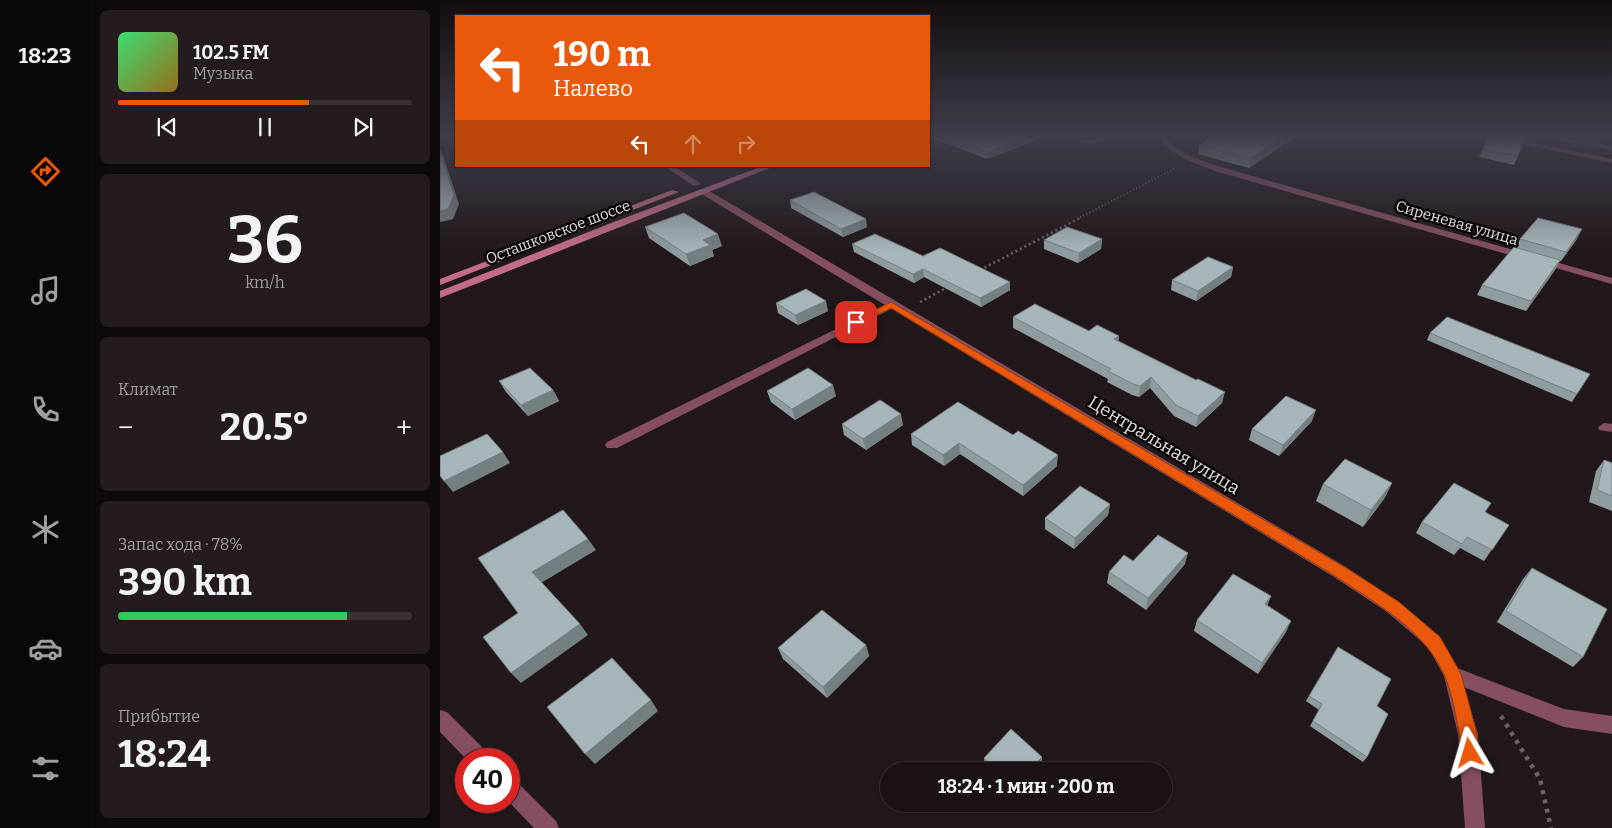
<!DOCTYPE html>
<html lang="ru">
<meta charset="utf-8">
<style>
:root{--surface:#1a1214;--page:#231b1d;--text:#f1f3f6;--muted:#9f9ea0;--line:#383234;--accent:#ea580c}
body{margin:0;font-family:Bitter,serif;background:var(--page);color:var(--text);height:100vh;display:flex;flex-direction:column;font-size:19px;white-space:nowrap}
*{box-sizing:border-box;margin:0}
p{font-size:16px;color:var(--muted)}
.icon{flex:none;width:28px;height:28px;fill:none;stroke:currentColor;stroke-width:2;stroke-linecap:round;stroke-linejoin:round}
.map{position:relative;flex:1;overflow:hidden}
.side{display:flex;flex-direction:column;gap:10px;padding:10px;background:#0e0a0b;width:350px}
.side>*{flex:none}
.guide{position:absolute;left:15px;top:15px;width:475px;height:152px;border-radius:0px;box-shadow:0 1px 4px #0004,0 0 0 1px var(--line);background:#ea580c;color:#fff;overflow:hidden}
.speed{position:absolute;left:15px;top:748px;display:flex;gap:10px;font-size:25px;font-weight:700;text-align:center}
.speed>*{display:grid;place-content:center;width:65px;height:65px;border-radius:50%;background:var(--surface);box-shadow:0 1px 4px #0004,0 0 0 1px var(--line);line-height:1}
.speed .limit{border:8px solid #d22;background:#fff;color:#111}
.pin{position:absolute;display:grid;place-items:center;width:42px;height:42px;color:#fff;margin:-21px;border-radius:10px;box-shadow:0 2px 8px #0006}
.me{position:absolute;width:55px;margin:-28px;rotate:353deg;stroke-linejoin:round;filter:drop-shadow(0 0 4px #0008)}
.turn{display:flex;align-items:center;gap:18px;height:105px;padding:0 15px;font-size:22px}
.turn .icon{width:65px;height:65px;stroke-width:2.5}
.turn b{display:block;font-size:35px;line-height:42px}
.lanes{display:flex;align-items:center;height:48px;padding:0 15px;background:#0003;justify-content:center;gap:25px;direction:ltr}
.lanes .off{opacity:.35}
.big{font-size:38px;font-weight:700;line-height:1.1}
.side .card{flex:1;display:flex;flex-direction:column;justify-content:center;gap:8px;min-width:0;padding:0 18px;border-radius:8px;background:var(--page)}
.side .dial{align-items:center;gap:0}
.dial b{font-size:65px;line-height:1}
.song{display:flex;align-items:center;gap:15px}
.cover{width:60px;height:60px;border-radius:8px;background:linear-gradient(135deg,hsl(140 70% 55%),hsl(40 70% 35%))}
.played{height:5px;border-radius:2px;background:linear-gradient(90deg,var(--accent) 65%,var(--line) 65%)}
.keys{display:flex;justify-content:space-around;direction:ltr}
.heat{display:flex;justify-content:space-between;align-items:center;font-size:28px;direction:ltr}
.charge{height:8px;border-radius:4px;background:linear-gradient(90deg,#34c759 78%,var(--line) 0)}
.trip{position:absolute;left:440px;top:762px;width:292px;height:50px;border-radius:25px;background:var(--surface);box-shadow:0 1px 4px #0004,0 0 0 1px var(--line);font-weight:700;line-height:50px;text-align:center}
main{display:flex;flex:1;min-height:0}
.dock{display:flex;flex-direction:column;width:90px;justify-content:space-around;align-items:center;background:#0a0708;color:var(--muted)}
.dock .icon{width:35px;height:35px}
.dock .active{color:var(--accent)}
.dock b{font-size:22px;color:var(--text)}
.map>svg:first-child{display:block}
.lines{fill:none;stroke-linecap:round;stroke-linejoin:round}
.path-far2{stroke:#6b6265;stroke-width:2;stroke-dasharray:1 2.5;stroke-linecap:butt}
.path-far1{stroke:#6b6265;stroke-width:2.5;stroke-dasharray:2 3;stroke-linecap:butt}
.path{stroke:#6b6265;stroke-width:4.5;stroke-dasharray:4 5.5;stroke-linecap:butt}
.service{fill:#854f61;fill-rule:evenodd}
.minor{fill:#854f61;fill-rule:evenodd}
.tertiary{fill:#854f61;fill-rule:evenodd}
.secondary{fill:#c26c89;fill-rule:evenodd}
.wall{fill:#8f9c9f}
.shaded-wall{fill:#747f82}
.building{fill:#a6b5b9;stroke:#747f82}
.route{fill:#ea580c;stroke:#983908}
.labels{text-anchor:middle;stroke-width:5;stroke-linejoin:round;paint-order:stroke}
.far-street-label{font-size:15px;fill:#e3dbdd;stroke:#090506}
.street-label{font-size:18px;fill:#e3dbdd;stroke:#090506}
</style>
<main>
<nav class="dock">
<b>18:23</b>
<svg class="icon active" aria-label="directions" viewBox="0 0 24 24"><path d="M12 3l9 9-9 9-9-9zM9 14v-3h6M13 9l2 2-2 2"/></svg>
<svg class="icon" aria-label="music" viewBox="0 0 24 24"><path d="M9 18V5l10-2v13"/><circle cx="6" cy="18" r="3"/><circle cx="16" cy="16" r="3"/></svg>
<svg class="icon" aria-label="phone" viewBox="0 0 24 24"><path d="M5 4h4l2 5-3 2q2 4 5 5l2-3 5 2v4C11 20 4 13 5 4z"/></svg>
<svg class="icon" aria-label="climate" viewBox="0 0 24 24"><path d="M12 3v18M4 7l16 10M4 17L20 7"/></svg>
<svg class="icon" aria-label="car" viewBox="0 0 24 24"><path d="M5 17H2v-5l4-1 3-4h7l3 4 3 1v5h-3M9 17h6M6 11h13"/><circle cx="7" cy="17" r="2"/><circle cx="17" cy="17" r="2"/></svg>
<svg class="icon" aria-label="filters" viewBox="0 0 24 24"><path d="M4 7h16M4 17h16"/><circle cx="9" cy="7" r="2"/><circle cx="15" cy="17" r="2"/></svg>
</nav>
<section class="side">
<div class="card">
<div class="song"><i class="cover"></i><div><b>102.5 FM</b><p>Музыка</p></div></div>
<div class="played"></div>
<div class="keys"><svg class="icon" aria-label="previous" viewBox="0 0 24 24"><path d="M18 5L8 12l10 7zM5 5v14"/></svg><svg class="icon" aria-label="pause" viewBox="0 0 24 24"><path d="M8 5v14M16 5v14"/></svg><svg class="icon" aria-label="next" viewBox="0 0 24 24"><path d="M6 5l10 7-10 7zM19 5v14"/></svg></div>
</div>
<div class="card dial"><b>36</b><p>km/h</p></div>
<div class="card"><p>Климат</p>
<div class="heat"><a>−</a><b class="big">20.5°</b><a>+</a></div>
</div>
<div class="card"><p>Запас хода · 78%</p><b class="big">390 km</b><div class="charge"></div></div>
<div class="card"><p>Прибытие</p><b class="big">18:24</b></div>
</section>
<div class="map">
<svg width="1172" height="828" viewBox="0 0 1172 828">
<rect width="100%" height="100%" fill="#22181b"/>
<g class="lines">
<path class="path-far2" d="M637 219 736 168"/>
<g class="path-far1">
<path d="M540 270 640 218"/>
<path d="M480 302 508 287"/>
</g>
<path class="path" d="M1061 716 1100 779 1111 828"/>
<g class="service">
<path d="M608 135C622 135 637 140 651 140 660 140 669 135 678 135L652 144Z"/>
<path d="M1094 135H1109L1172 146V150Z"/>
<path d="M451 302 456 305 455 307 177 448H167L165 445 167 442Z"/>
<path d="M1164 423 1172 424V432L1159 430 1158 427Z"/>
<path d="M1012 666 1124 709 1172 716V734L1124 727 1006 680 1003 674 1006 668Z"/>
</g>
<g class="minor">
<path d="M716 135H723C737 153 759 160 781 167L1172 278V284L775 171C753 162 730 155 716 135Z"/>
<path d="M1041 135H1054L1172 159V163Z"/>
<path d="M224 166H234L261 184 254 186Z"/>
<path d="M0 710 7 712 47 752 50 759H26L0 732Z"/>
<path d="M69 778 76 781 116 821 119 828H94L68 801Z"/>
</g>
<path class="tertiary" d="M260 189H266L906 567 959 602 1000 637 1018 668 1038 734 1045 828H1025L1018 734 1004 676 988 647 947 612 894 577 260 193Z"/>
<g class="secondary">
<path d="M323 166H335L0 298V291L171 223Z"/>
<path d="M232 190 239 192 0 285V279Z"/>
</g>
</g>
<g class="wall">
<path d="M489 135H606L589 143 547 159 489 137Z"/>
<path d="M757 135H858L809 168 758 154 759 145 769 139Z"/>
<path d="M1049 135H1085L1078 156 1074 165 1039 157Z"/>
<path d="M350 200 427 227 403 237 351 208Z"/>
<path d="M205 227 282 246 272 250 274 256 250 266 209 238Z"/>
<path d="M662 239 661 249 638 263 604 249V240Z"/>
<path d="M1080 239H1137L1121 261H1120L1115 270 1086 311 1037 295 1042 285 1076 248Z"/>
<path d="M412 244 483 256 570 282V290L541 307 484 277 474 283 414 252Z"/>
<path d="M793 267 791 277 756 301 731 290 732 280Z"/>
<path d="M336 303 388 311 358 325 338 313Z"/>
<path d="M573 317 679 336 678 342 782 403 756 427 734 416 710 388 699 397 692 395 667 382 668 379 573 328Z"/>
<path d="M990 333 1137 394 1132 402 987 340Z"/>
<path d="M59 381 113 390 119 401 88 416 66 392Z"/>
<path d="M327 391 396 396 355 420 331 402Z"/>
<path d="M518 402 617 466 583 496 520 454 504 466 472 445 471 434Z"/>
<path d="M872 421 839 456 809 440 812 429Z"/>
<path d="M402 424 463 425 426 450 404 435Z"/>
<path d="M1164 460 1172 463V511L1149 502 1156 471Z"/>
<path d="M952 483 944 499 923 527 876 501 883 484Z"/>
<path d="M670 504 668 515 634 549 605 529V518Z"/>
<path d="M1045 512 1069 525 1044 561 1020 548 1014 555 976 533 982 522Z"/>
<path d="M693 561 745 564 706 610 667 583 669 572Z"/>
<path d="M1092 568 1143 657 1133 667 1057 622 1083 579Z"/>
<path d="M831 596 827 606 846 632 818 674 754 631 757 620Z"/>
<path d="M426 645 429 656 387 698 343 659 338 648Z"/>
<path d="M869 696 937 706 927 757 923 762 870 726 879 710 866 701Z"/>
<path d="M544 758 602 767 598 771H548L545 768Z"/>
</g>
<g class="shaded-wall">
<path d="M592 135H606L589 143 547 159V152Z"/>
<path d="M847 135H858L809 168 811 158Z"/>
<path d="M0 148 2 152 19 204 13 219 0 222Z"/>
<path d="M426 219 427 227 403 237 401 229Z"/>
<path d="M1142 229 1137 239 1121 261 1126 252Z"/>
<path d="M278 234 282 246 272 250 274 256 250 266 246 254 263 240Z"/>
<path d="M662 239 661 249 638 263 639 253Z"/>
<path d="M1120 260 1115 270 1086 311 1091 301Z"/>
<path d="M793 267 791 277 756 301 758 291Z"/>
<path d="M483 269 484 277 474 283 473 274Z"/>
<path d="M570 282V290L541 307 540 298Z"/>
<path d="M386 301 388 311 358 325 355 315Z"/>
<path d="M679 336 678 346 674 339Z"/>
<path d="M711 377 710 388 699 397 700 386Z"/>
<path d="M393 385 396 396 355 420 352 409Z"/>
<path d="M113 390 119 401 88 416 81 405Z"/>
<path d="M785 392 782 403 756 427 758 416Z"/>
<path d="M876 410 872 421 839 456 843 445Z"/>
<path d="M461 414 463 425 426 450 423 439Z"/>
<path d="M519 443 520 454 504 466 503 455Z"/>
<path d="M63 452 70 463 13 492 4 481Z"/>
<path d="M618 455 617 466 583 496V485Z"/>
<path d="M952 483 944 499 923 527 931 510Z"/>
<path d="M670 504 668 515 634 549 635 538Z"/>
<path d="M148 539 156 550 101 583 92 572Z"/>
<path d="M748 553 745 564 706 610 708 598Z"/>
<path d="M831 596 826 607 825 604Z"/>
<path d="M851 621 846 632 818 674 822 663Z"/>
<path d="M140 624 148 635 81 683 71 673Z"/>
<path d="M426 645 429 656 387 698 383 687Z"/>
<path d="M211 700 218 711 155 764 145 754Z"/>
<path d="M602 757V767L598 771H589Z"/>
</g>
<g class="building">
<path d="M502 135H592L547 152Z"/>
<path d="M776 135H847L811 158 759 145Z"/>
<path d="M1049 135H1073L1085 137 1078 156 1043 149Z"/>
<path d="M0 151 14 195 8 209 0 211Z"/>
<path d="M374 192 426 219 401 229 350 200Z"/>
<path d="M244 213 278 234 263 240 270 245 246 254 205 227Z"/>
<path d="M1098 218 1142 229 1126 252 1080 239Z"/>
<path d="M627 227 662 239 639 253 604 240Z"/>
<path d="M435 234 483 256 500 248 570 282 540 298 483 269 473 274 412 244Z"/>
<path d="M1074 247 1120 260 1091 301 1042 285Z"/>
<path d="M768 257 793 267 758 291 732 280Z"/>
<path d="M366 289 386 301 355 315 336 303Z"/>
<path d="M595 304 649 331 657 325 679 336 674 339 756 380 758 379 785 392 758 416 736 405 711 377 700 386 693 384 668 371 671 369 573 317Z"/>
<path d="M1007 317 1150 374 1137 394 990 333Z"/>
<path d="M90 368 113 390 81 405 59 381Z"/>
<path d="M368 368 393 385 352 409 327 391Z"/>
<path d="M846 396 876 410 843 445 812 429Z"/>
<path d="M440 400 461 414 423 439 402 424Z"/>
<path d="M518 402 573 435 578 431 618 455 583 485 519 443 503 455 471 434Z"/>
<path d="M47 434 63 452 4 481 0 476V456Z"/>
<path d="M905 459 952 483 931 510 883 484Z"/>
<path d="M1164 460 1172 463V496L1157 490Z"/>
<path d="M1014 483 1051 503 1045 512 1069 525 1052 550 1027 537 1022 544 982 522Z"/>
<path d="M640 486 670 504 635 538 605 518Z"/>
<path d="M123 510 148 539 92 572 140 624 71 673 43 637 78 613 38 558Z"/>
<path d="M718 535 748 553 708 598 669 572 684 555 693 561Z"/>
<path d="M1092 568 1167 609 1143 657 1066 611Z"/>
<path d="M793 574 831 596 825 604 851 621 822 663 757 620Z"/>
<path d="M382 610 426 645 383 687 338 648Z"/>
<path d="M898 647 951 679 937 706 948 714 927 757 873 721 882 704 869 696Z"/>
<path d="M172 658 211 700 145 754 107 707Z"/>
<path d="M571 729 602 757 589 771H557L544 758Z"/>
</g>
<linearGradient id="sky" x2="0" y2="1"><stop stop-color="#130d0f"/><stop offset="0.54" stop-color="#3e3d4a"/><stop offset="1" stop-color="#3e3d4a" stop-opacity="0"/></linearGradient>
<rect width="1172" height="251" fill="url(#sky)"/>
<path class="route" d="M451 302 906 568 959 602 1000 637 1021 674 1037 734 1039 753 1036 759 1030 762 1023 759C1020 751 1021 742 1019 733 1016 715 1012 694 1005 677 986 630 935 603 895 576L451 308 419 324 416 325 411 322Z"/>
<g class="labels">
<g class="far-street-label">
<text transform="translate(1017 223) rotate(16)" y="5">Сиреневая улица</text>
<text transform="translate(118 232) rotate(-21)" y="5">Осташковское шоссе</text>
</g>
<g class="street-label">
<text transform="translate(724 445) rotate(31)" y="6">Центральная улица</text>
</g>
</g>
</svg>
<div class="speed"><div class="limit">40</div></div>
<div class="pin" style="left:416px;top:322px;background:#d93025"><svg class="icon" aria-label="arrive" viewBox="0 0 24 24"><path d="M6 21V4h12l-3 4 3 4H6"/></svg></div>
<svg class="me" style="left:1030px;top:753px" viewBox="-20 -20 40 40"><path d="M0-17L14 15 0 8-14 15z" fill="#ea580c" stroke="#fff" stroke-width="4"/></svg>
<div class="trip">18:24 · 1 мин · 200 m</div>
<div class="guide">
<div class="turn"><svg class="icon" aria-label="left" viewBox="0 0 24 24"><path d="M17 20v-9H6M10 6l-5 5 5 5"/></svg><div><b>190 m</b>Налево</div></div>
<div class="lanes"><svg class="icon" aria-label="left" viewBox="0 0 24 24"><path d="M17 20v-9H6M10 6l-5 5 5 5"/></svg><svg class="icon off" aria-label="ahead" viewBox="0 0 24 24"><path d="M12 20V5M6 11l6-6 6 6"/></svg><svg class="icon off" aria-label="right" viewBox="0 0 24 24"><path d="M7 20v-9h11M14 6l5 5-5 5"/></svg></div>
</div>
</div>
</main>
